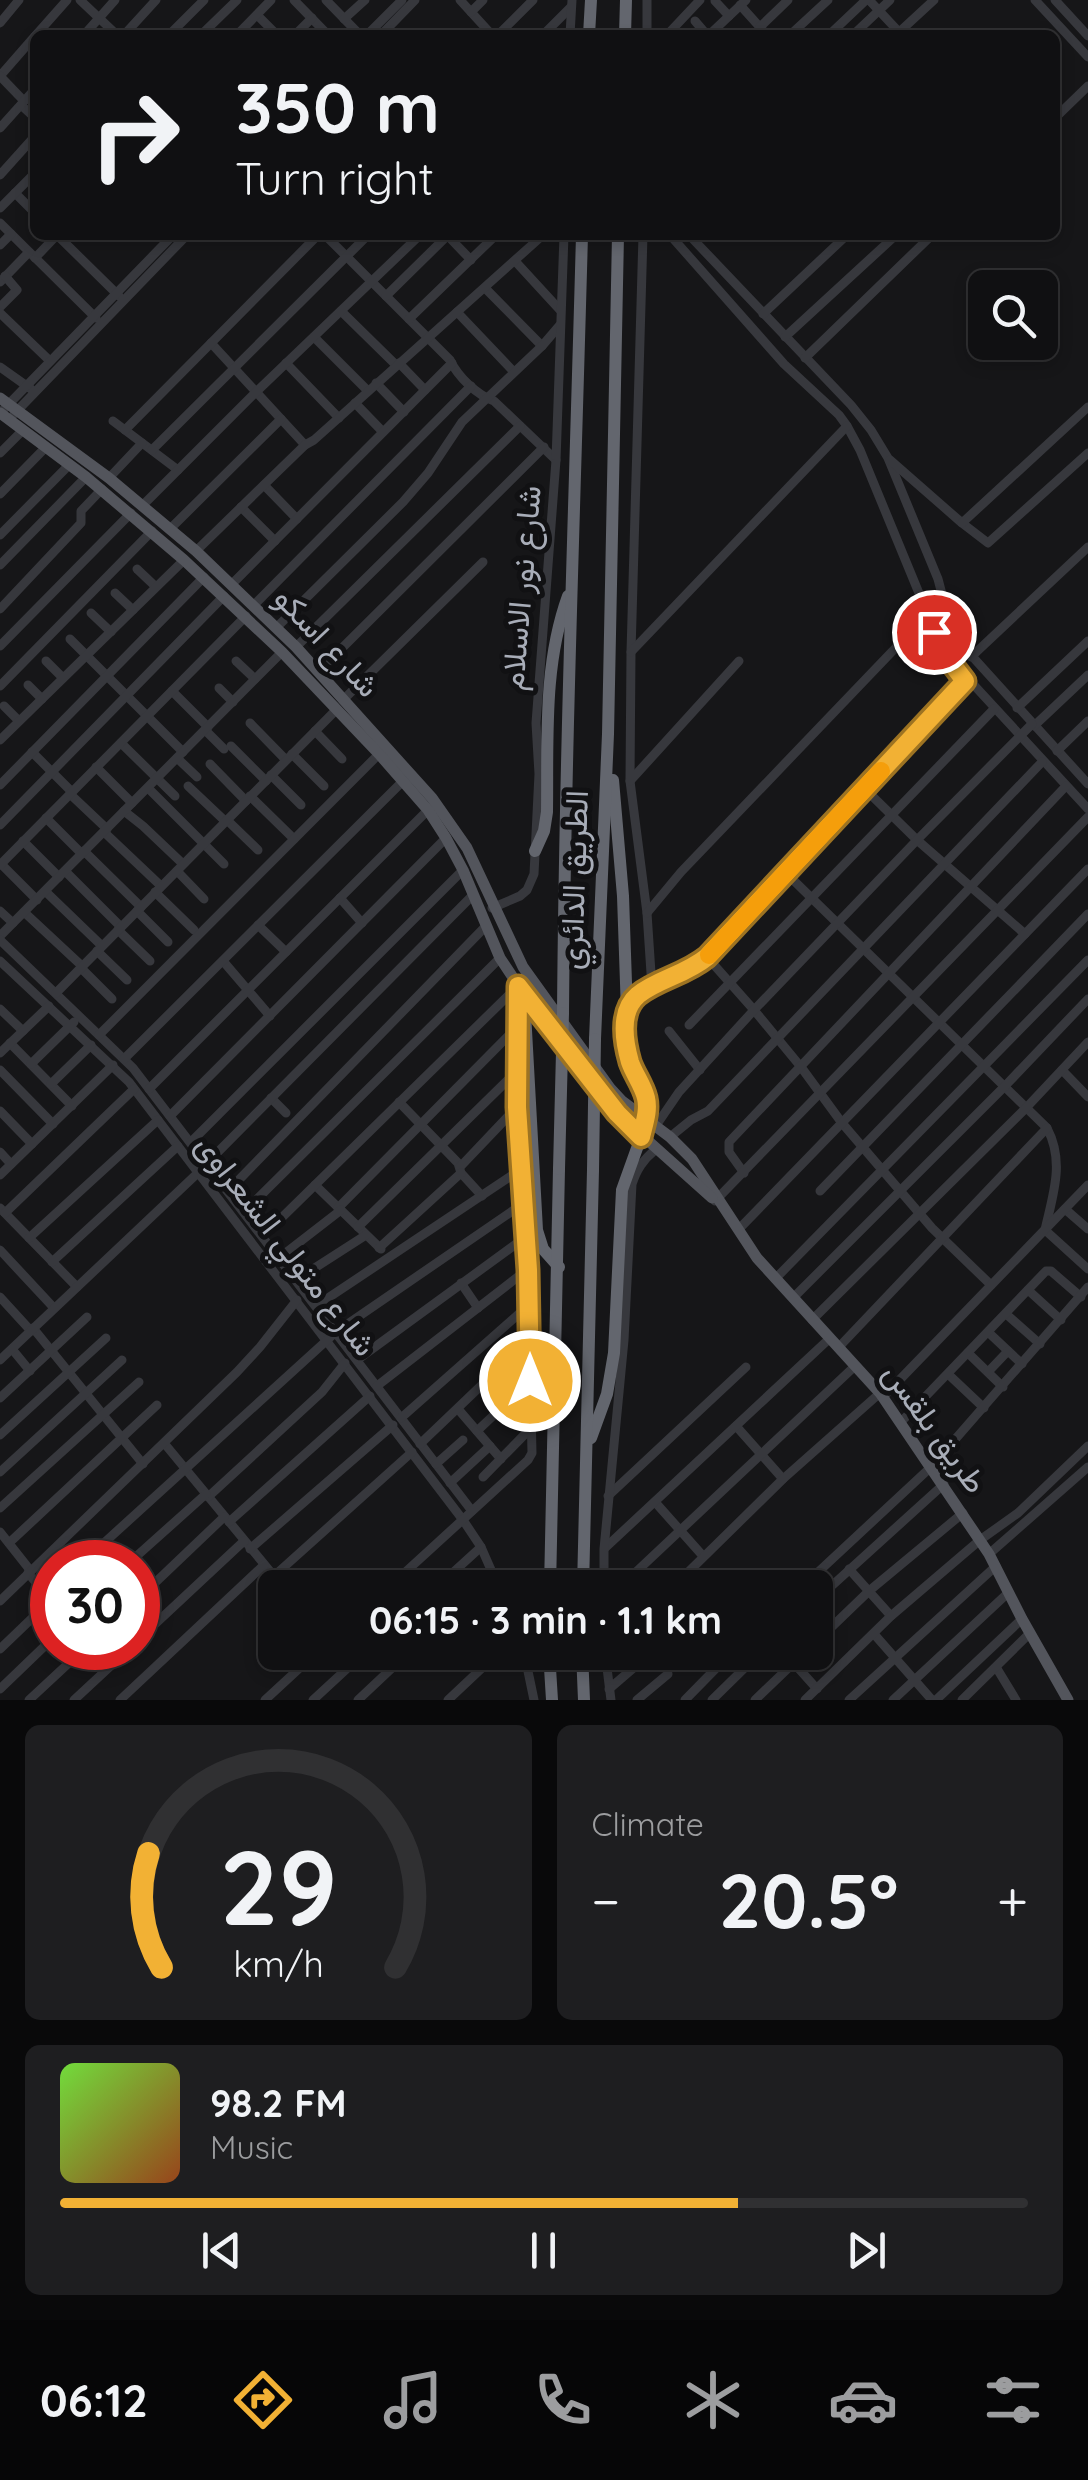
<!DOCTYPE html>
<meta charset="utf-8">
<style>
:root{--surface:#101012;--page:#1e1e20;--text:#f1f3f6;--muted:#9c9d9f;--line:#303032;--accent:#f2b134}
body{margin:0;font-family:Quicksand,Vazirmatn,sans-serif;background:var(--page);color:var(--text);height:100vh;display:flex;flex-direction:column;font-size:38px;white-space:nowrap}
*{box-sizing:border-box;margin:0}
p{font-size:32px;color:var(--muted)}
.icon{flex:none;width:55px;height:55px;fill:none;stroke:currentColor;stroke-width:2;stroke-linecap:round;stroke-linejoin:round}
.map{position:relative;height:1700px;overflow:hidden}
.details{display:flex;flex-direction:column;gap:25px;padding:25px;background:#09090a;flex:1}
.details>*{flex:none}
.top-card{position:absolute;left:30px;top:30px;width:1030px;height:210px;border-radius:15px;box-shadow:0 5px 15px #0003,0 0 0 2px var(--line);background:#101012;color:var(--text);overflow:hidden}
.tools{position:absolute;left:968px;top:270px;display:grid;gap:20px}
.tools a{display:grid;place-items:center;width:90px;height:90px;border-radius:15px;background:var(--surface);box-shadow:0 5px 15px #0003,0 0 0 2px var(--line);font-size:50px}
.speed{position:absolute;left:30px;top:1540px;display:flex;gap:20px;font-size:50px;font-weight:700;text-align:center}
.speed>*{display:grid;place-content:center;width:130px;height:130px;border-radius:50%;background:var(--surface);box-shadow:0 5px 15px #0003,0 0 0 2px var(--line);line-height:1}
.speed .limit{border:15px solid #d22;background:#fff;color:#111}
.pin{position:absolute;display:grid;place-items:center;width:85px;height:85px;color:#fff;margin:-42px;border:5px solid #fff;border-radius:50%;box-shadow:0 2px 10px #0007}
.me{position:absolute;width:110px;margin:-55px;rotate:0deg;stroke-linejoin:round;filter:drop-shadow(0 0 8px #0008)}
.turn{display:flex;align-items:center;gap:35px;height:210px;padding:0 40px;font-size:45px}
.turn .icon{width:130px;height:130px;stroke-width:2.5}
.turn b{display:block;font-size:70px;line-height:85px}
.big{font-size:75px;font-weight:700;line-height:1.1}
.details .card{flex:1;display:flex;flex-direction:column;justify-content:center;gap:15px;min-width:0;padding:0 35px;border-radius:15px;background:var(--page)}
.details .dial{align-items:center;gap:0}
.dial svg{height:260px;overflow:visible;fill:none;stroke:var(--line);stroke-width:7;stroke-linecap:round;text-anchor:middle}
.dial text{fill:var(--text);stroke:none}
.song{display:flex;align-items:center;gap:30px}
.cover{width:120px;height:120px;border-radius:15px;background:linear-gradient(135deg,hsl(100 70% 55%),hsl(20 70% 35%))}
.played{height:10px;border-radius:5px;background:linear-gradient(90deg,var(--accent) 70%,var(--line) 70%)}
.keys{display:flex;justify-content:space-around;direction:ltr}
.heat{display:flex;justify-content:space-between;align-items:center;font-size:55px;direction:ltr}
.details .tiles{flex:1;display:grid;gap:25px;grid-template-columns:1fr 1fr}
.card:last-child{grid-column:span 2}
.trip{position:absolute;left:258px;top:1570px;width:575px;height:100px;border-radius:15px;background:var(--surface);box-shadow:0 5px 15px #0003,0 0 0 2px var(--line);font-weight:700;line-height:100px;text-align:center}
.dock{display:flex;height:160px;justify-content:space-around;align-items:center;background:#060607;color:var(--muted)}
.dock .icon{width:70px;height:70px}
.dock .selected{color:var(--accent)}
.dock b{font-size:45px;color:var(--text)}
.map>svg:first-child{display:block}
.lines{fill:none;stroke-linecap:round;stroke-linejoin:round}
.minor{stroke:#37383d;stroke-width:9}
.major{stroke:#53555c;stroke-width:11}
.highway{stroke:#63666e;stroke-width:12}
.highway-bridge{stroke:#63666e;stroke-width:12}
.route-casing{stroke:#9d7322;stroke-width:25}
.route{stroke:#f2b134;stroke-width:18}
.slow{stroke:#f59e0b;stroke-width:18}
.labels{text-anchor:middle;stroke-width:10;stroke-linejoin:round;paint-order:stroke}
.street-label{font-size:32px;fill:#a8adb8;stroke:#111113}
</style>
<div class="map">
<svg width="1088" height="1700" viewBox="0 0 1088 1700">
<rect width="100%" height="100%" fill="#161618"/>
<g class="lines">
<g class="minor">
<path d="M80 0 117 35"/>
<path d="M294 0 328 35"/>
<path d="M326 0 360 35"/>
<path d="M460 0 492 35"/>
<path d="M869 0 899 32"/>
<path d="M1035 0 1088 57"/>
<path d="M1055 0 1088 36"/>
<path d="M715 1 729 16"/>
<path d="M740 5 767 35"/>
<path d="M471 12 483 0"/>
<path d="M257 15 277 35"/>
<path d="M344 19 365 0"/>
<path d="M695 21 707 35"/>
<path d="M0 23 19 0"/>
<path d="M760 27 788 0"/>
<path d="M36 35 67 0"/>
<path d="M84 35 115 0"/>
<path d="M124 35 156 0"/>
<path d="M169 35 204 0"/>
<path d="M201 35 237 0"/>
<path d="M237 35 271 0"/>
<path d="M295 35 312 18"/>
<path d="M367 35 402 0"/>
<path d="M381 35 415 0"/>
<path d="M498 35 533 0"/>
<path d="M543 35 571 7"/>
<path d="M570 35 572 0"/>
<path d="M647 35V0"/>
<path d="M667 35 700 0"/>
<path d="M709 35 746 0"/>
<path d="M790 35 828 0"/>
<path d="M829 35 866 0"/>
<path d="M853 35 890 0"/>
<path d="M896 35 934 0"/>
<path d="M0 76 35 36"/>
<path d="M0 76 24 101"/>
<path d="M21 105 35 118"/>
<path d="M1055 118 1088 86"/>
<path d="M0 128 35 89"/>
<path d="M0 175 35 136"/>
<path d="M15 193 35 213"/>
<path d="M0 208 35 173"/>
<path d="M0 223 96 318"/>
<path d="M57 235 119 296"/>
<path d="M325 235 450 360C458 377 477 395 494 401L556 460"/>
<path d="M447 235 471 260"/>
<path d="M643 235 631 652 630 781 647 913 652 988"/>
<path d="M670 235 784 364 839 415 847 426 860 450 942 649 963 679 972 683 1088 809"/>
<path d="M689 235 851 405 871 430 888 458 938 579 949 621 961 644 1088 784"/>
<path d="M0 245 11 234"/>
<path d="M35 258 57 235"/>
<path d="M515 261 560 310"/>
<path d="M0 282 29 252"/>
<path d="M485 288 542 346"/>
<path d="M386 296 448 235"/>
<path d="M0 307 17 290 5 276"/>
<path d="M341 311 396 365"/>
<path d="M457 312 514 372"/>
<path d="M0 313 50 361"/>
<path d="M763 314 847 235"/>
<path d="M409 319 496 235"/>
<path d="M314 337 368 391"/>
<path d="M785 337 896 235"/>
<path d="M211 343 305 445"/>
<path d="M805 358 932 235"/>
<path d="M286 363 339 418"/>
<path d="M399 363 425 390"/>
<path d="M0 367 31 389"/>
<path d="M376 383 404 412"/>
<path d="M355 403 383 432"/>
<path d="M4 409 173 235"/>
<path d="M14 414 187 235"/>
<path d="M113 421 178 470"/>
<path d="M125 430 318 235"/>
<path d="M152 450 368 235"/>
<path d="M0 453 23 430"/>
<path d="M890 460 962 523 988 543 1088 453"/>
<path d="M109 478 142 443"/>
<path d="M264 485 297 519"/>
<path d="M0 494 46 447"/>
<path d="M143 505 256 392 420 235"/>
<path d="M241 507 275 541"/>
<path d="M962 523 1088 407"/>
<path d="M171 528 281 419"/>
<path d="M0 535 70 464"/>
<path d="M196 551 305 445 314 440 543 235"/>
<path d="M0 565 86 477"/>
<path d="M137 569 156 587"/>
<path d="M232 584 452 363"/>
<path d="M115 593 133 610"/>
<path d="M254 605 471 386"/>
<path d="M0 609 81 523V511L102 489"/>
<path d="M91 613 111 632"/>
<path d="M277 627 403 502 428 473 462 422 542 346 560 325"/>
<path d="M70 639 183 752"/>
<path d="M0 646 131 513"/>
<path d="M296 647 520 426"/>
<path d="M631 652 847 426"/>
<path d="M971 657 1088 547"/>
<path d="M46 661 63 678"/>
<path d="M236 661 255 679"/>
<path d="M319 671 544 447"/>
<path d="M28 685 42 699"/>
<path d="M0 686 152 531"/>
<path d="M219 688 233 702"/>
<path d="M172 691 208 727"/>
<path d="M344 699 483 562"/>
<path d="M4 706 19 721"/>
<path d="M1017 708 1088 641"/>
<path d="M250 723 286 760"/>
<path d="M1034 726 1088 675"/>
<path d="M205 730 224 749"/>
<path d="M315 731 342 759"/>
<path d="M0 740 184 560"/>
<path d="M121 743 175 796"/>
<path d="M231 746 266 781"/>
<path d="M1057 751 1088 721"/>
<path d="M32 752 72 792"/>
<path d="M292 754 324 786"/>
<path d="M177 758 197 777"/>
<path d="M210 764 246 801"/>
<path d="M96 767 132 803"/>
<path d="M271 775 301 805"/>
<path d="M630 781 739 661"/>
<path d="M0 785 204 577"/>
<path d="M188 786 225 821"/>
<path d="M148 788 224 864"/>
<path d="M865 789 917 840 1025 934"/>
<path d="M70 794 107 829"/>
<path d="M250 796 294 839"/>
<path d="M124 811 143 826 183 864"/>
<path d="M46 818 82 854"/>
<path d="M227 820 258 850"/>
<path d="M0 825 224 596"/>
<path d="M104 832 161 886"/>
<path d="M23 841 59 877"/>
<path d="M84 851 141 907"/>
<path d="M1 864 37 900"/>
<path d="M0 865 246 616"/>
<path d="M65 871 121 927"/>
<path d="M177 871 204 899"/>
<path d="M786 873 1047 1128C1065 1162 1053 1194 1045 1230L1088 1269"/>
<path d="M45 891 102 946"/>
<path d="M155 892 194 930"/>
<path d="M340 898 362 923"/>
<path d="M492 908 520 896 527 890 534 874 539 774 536 723 556 460 564 235"/>
<path d="M0 911 13 923"/>
<path d="M137 911 168 942"/>
<path d="M24 912 82 966"/>
<path d="M647 913 681 872 928 614"/>
<path d="M258 925 286 952"/>
<path d="M118 930 150 961"/>
<path d="M0 936 282 652"/>
<path d="M0 940 133 1068 472 1511"/>
<path d="M97 951 127 980"/>
<path d="M707 957 754 1010 801 1067 842 1123 932 1228 991 1285"/>
<path d="M0 961 129 1082 463 1520 481 1547 499 1588"/>
<path d="M223 961 270 1016"/>
<path d="M81 968 112 999"/>
<path d="M56 993 337 709"/>
<path d="M0 1009 23 1031"/>
<path d="M689 1025 994 709"/>
<path d="M669 1031 700 1070"/>
<path d="M99 1035 379 754"/>
<path d="M10 1043 72 1106"/>
<path d="M0 1053 49 1006"/>
<path d="M124 1059 403 781"/>
<path d="M31 1064 74 1022"/>
<path d="M0 1070 53 1124"/>
<path d="M1062 1070 1088 1097"/>
<path d="M51 1084 91 1045"/>
<path d="M149 1089 428 810"/>
<path d="M271 1098 286 1113"/>
<path d="M399 1102 458 1163 461 1173 482 1196"/>
<path d="M0 1111 32 1144"/>
<path d="M170 1116 446 838"/>
<path d="M655 1127 679 1092 754 1010 917 840 1032 724"/>
<path d="M641 1137C645 1124 649 1111 646 1098 643 1085 634 1074 630 1062 624 1041 619 1011 638 995 657 980 685 974 707 957L965 681"/>
<path d="M670 1137 691 1120 708 1111 1042 762"/>
<path d="M191 1142 463 870"/>
<path d="M0 1152 11 1164"/>
<path d="M207 1163 473 895"/>
<path d="M460 1167 517 1107"/>
<path d="M744 1173 729 1152V1142L1066 786"/>
<path d="M0 1175 113 1065"/>
<path d="M315 1185 381 1249"/>
<path d="M228 1191 485 927"/>
<path d="M820 1191 1088 914"/>
<path d="M715 1201 1088 817"/>
<path d="M0 1208 77 1287"/>
<path d="M338 1208 517 1027"/>
<path d="M1065 1209 1088 1229"/>
<path d="M244 1212 500 958"/>
<path d="M5 1213 134 1089"/>
<path d="M358 1227 517 1071"/>
<path d="M738 1230 1088 869"/>
<path d="M263 1236 518 986"/>
<path d="M29 1238 158 1120"/>
<path d="M379 1248 461 1173"/>
<path d="M0 1250 54 1308"/>
<path d="M279 1258 341 1210"/>
<path d="M52 1262 178 1146"/>
<path d="M775 1279 1088 960"/>
<path d="M296 1280 366 1235"/>
<path d="M461 1283 478 1308"/>
<path d="M1028 1290 1061 1320"/>
<path d="M0 1297 31 1331"/>
<path d="M793 1298 1005 1086 1088 999"/>
<path d="M316 1306 523 1168"/>
<path d="M1006 1314 1040 1344"/>
<path d="M812 1320 1026 1108 1088 1042"/>
<path d="M33 1328 143 1464"/>
<path d="M988 1332 1022 1364"/>
<path d="M838 1348 1047 1128"/>
<path d="M12 1349 30 1371"/>
<path d="M968 1353 1003 1387"/>
<path d="M0 1360 202 1169"/>
<path d="M357 1360 527 1236"/>
<path d="M988 1372 1008 1351"/>
<path d="M948 1374 984 1408"/>
<path d="M377 1386 528 1269"/>
<path d="M883 1397 1088 1185"/>
<path d="M0 1398 87 1317"/>
<path d="M458 1409 501 1459"/>
<path d="M401 1418 530 1304"/>
<path d="M901 1422 1046 1271H1051L1081 1297"/>
<path d="M736 1426 783 1479"/>
<path d="M477 1431 530 1381"/>
<path d="M0 1435 106 1338"/>
<path d="M164 1443 274 1576 412 1452"/>
<path d="M420 1444 531 1338"/>
<path d="M436 1464 463 1440"/>
<path d="M0 1472 122 1360"/>
<path d="M483 1477 530 1429"/>
<path d="M450 1483 490 1446"/>
<path d="M608 1496 746 1367"/>
<path d="M208 1497 322 1392 345 1363"/>
<path d="M655 1502 703 1556"/>
<path d="M0 1508 139 1382"/>
<path d="M229 1522 370 1396"/>
<path d="M0 1532 30 1570"/>
<path d="M9 1543 157 1405"/>
<path d="M605 1548 829 1339"/>
<path d="M250 1549 393 1425"/>
<path d="M989 1554 1088 1467"/>
<path d="M83 1562 336 1332 524 1203"/>
<path d="M130 1562 206 1494"/>
<path d="M849 1569 891 1616"/>
<path d="M28 1573 52 1602"/>
<path d="M388 1588 528 1460 532 1453 528 1269 517 1107 518 988"/>
<path d="M436 1588 481 1547"/>
<path d="M480 1588 493 1575"/>
<path d="M604 1588V1549L624 1340 632 1184C637 1169 643 1160 655 1150"/>
<path d="M619 1588 855 1366"/>
<path d="M672 1588 783 1479 880 1393"/>
<path d="M801 1588 931 1467 1088 1287"/>
<path d="M138 1599 224 1517"/>
<path d="M0 1601 237 1372 260 1347 297 1300"/>
<path d="M815 1601 944 1484"/>
<path d="M874 1634 932 1700"/>
<path d="M138 1640 244 1541"/>
<path d="M815 1643 869 1591 963 1513"/>
<path d="M91 1648 108 1668"/>
<path d="M0 1649 51 1600"/>
<path d="M524 1652 534 1700"/>
<path d="M605 1652 611 1700"/>
<path d="M784 1652 817 1689"/>
<path d="M996 1667 1016 1700"/>
<path d="M0 1689 52 1639"/>
<path d="M609 1689 652 1652"/>
<path d="M29 1700 85 1648"/>
<path d="M74 1700 130 1648"/>
<path d="M120 1700 264 1565"/>
<path d="M265 1700 317 1652"/>
<path d="M313 1700 365 1652"/>
<path d="M358 1700 409 1652"/>
<path d="M448 1700 499 1652"/>
<path d="M637 1700 668 1674"/>
<path d="M685 1700 732 1652"/>
<path d="M712 1700 761 1652"/>
<path d="M755 1700 805 1652"/>
<path d="M805 1700 891 1616 980 1540 1018 1513 1088 1446"/>
<path d="M849 1700 996 1566"/>
<path d="M893 1700 1009 1592"/>
<path d="M936 1700 1022 1619"/>
<path d="M962 1700 1030 1633"/>
</g>
<g class="major">
<path d="M0 398 109 478 196 551 296 647 432 798 467 848 523 967 610 1088 622 1101 670 1137 692 1159 757 1258 880 1393 989 1554 1022 1619 1068 1700"/>
<path d="M0 413 86 477 184 560 282 652 379 754 428 810 446 838 463 870 500 958 524 994 617 1113 712 1198"/>
</g>
<g class="highway">
<path d="M589 35 591 0"/>
<path d="M625 35 626 0"/>
<path d="M613 780 623 896 627 1012"/>
<path d="M535 851 544 831 547 812C548 740 543 665 568 596"/>
<path d="M524 994 537 1230 543 1249 559 1267"/>
<path d="M563 1013C565 753 575 494 582 235"/>
<path d="M595 1039 608 734 618 235"/>
<path d="M591 1438 607 1394 614 1353 622 1190 641 1137"/>
<path d="M550 1588 559 1169"/>
<path d="M583 1588 593 1170"/>
<path d="M549 1652 552 1700"/>
<path d="M582 1652 584 1700"/>
</g>
<g class="highway-bridge">
<path d="M559 1169 563 1013"/>
<path d="M593 1170 595 1039"/>
</g>
</g>
<g class="lines">
<defs>
<path id="route" d="M530 1381 528 1270 517 1107 518 986 617 1113 641 1137C644 1124 649 1111 646 1098 643 1085 634 1074 630 1062 624 1041 619 1011 638 995 658 979 685 975 707 957L965 681 952 664 934 632"/>
</defs>
<use href="#route" class="route-casing"/>
<use href="#route" class="route"/>
<path class="slow" d="M709 955 881 771"/>
</g>
<g class="labels">
<g class="street-label">
<text transform="translate(521 588) rotate(-85)" y="11">شارع نور الاسلام</text>
<text transform="translate(327 642) rotate(47)" y="11">شارع اسكو</text>
<text transform="translate(574 880) rotate(-88)" y="11">الطريق الدائري</text>
<text transform="translate(286 1245) rotate(52)" y="11">شارع متولي الشعراوى</text>
<text transform="translate(935 1428) rotate(54)" y="11">طريق بلقس</text>
</g>
</g>
</svg>
<div class="tools">
<a><svg class="icon" aria-label="search" viewBox="0 0 24 24"><circle cx="10" cy="10" r="6"/><path d="M15 15l6 6"/></svg></a>
</div>
<div class="speed"><div class="limit">30</div></div>
<div class="pin" style="left:934px;top:632px;background:#d93025"><svg class="icon" aria-label="arrive" viewBox="0 0 24 24"><path d="M6 21V4h12l-3 4 3 4H6"/></svg></div>
<svg class="me" style="left:530px;top:1381px" viewBox="-20 -20 40 40"><circle r="17" fill="#f2b134" stroke="#fff" stroke-width="3"/><path d="M0-11L8 9 0 5-8 9z" fill="#fff"/></svg>
<div class="trip">06:15 · 3 min · 1.1 km</div>
<div class="top-card">
<div class="turn"><svg class="icon" aria-label="right" viewBox="0 0 24 24"><path d="M7 20v-9h11M14 6l5 5-5 5"/></svg><div><b>350 m</b>Turn right</div></div>
</div>
</div>
<section class="details">
<div class="tiles">
<div class="card dial"><svg viewBox="0 0 100 80">
<path d="M14 69A42 42 0 1 1 86 69"/>
<path d="M14 69A42 42 0 0 1 10 34" stroke="#f2b134"/>
<text x="50" y="56" font-size="32" font-weight="700">29</text>
<text x="50" y="72" font-size="11">km/h</text>
</svg></div>
<div class="card"><p>Climate</p>
<div class="heat"><a>−</a><b class="big">20.5°</b><a>+</a></div>
</div>
<div class="card">
<div class="song"><i class="cover"></i><div><b>98.2 FM</b><p>Music</p></div></div>
<div class="played"></div>
<div class="keys"><svg class="icon" aria-label="previous" viewBox="0 0 24 24"><path d="M18 5L8 12l10 7zM5 5v14"/></svg><svg class="icon" aria-label="pause" viewBox="0 0 24 24"><path d="M8 5v14M16 5v14"/></svg><svg class="icon" aria-label="next" viewBox="0 0 24 24"><path d="M6 5l10 7-10 7zM19 5v14"/></svg></div>
</div>
</div>
</section>
<nav class="dock">
<b>06:12</b>
<svg class="icon selected" aria-label="directions" viewBox="0 0 24 24"><path d="M12 3l9 9-9 9-9-9zM9 14v-3h6M13 9l2 2-2 2"/></svg>
<svg class="icon" aria-label="music" viewBox="0 0 24 24"><path d="M9 18V5l10-2v13"/><circle cx="6" cy="18" r="3"/><circle cx="16" cy="16" r="3"/></svg>
<svg class="icon" aria-label="phone" viewBox="0 0 24 24"><path d="M5 4h4l2 5-3 2q2 4 5 5l2-3 5 2v4C11 20 4 13 5 4z"/></svg>
<svg class="icon" aria-label="climate" viewBox="0 0 24 24"><path d="M12 3v18M4 7l16 10M4 17L20 7"/></svg>
<svg class="icon" aria-label="car" viewBox="0 0 24 24"><path d="M5 17H2v-5l4-1 3-4h7l3 4 3 1v5h-3M9 17h6M6 11h13"/><circle cx="7" cy="17" r="2"/><circle cx="17" cy="17" r="2"/></svg>
<svg class="icon" aria-label="filters" viewBox="0 0 24 24"><path d="M4 7h16M4 17h16"/><circle cx="9" cy="7" r="2"/><circle cx="15" cy="17" r="2"/></svg>
</nav>
